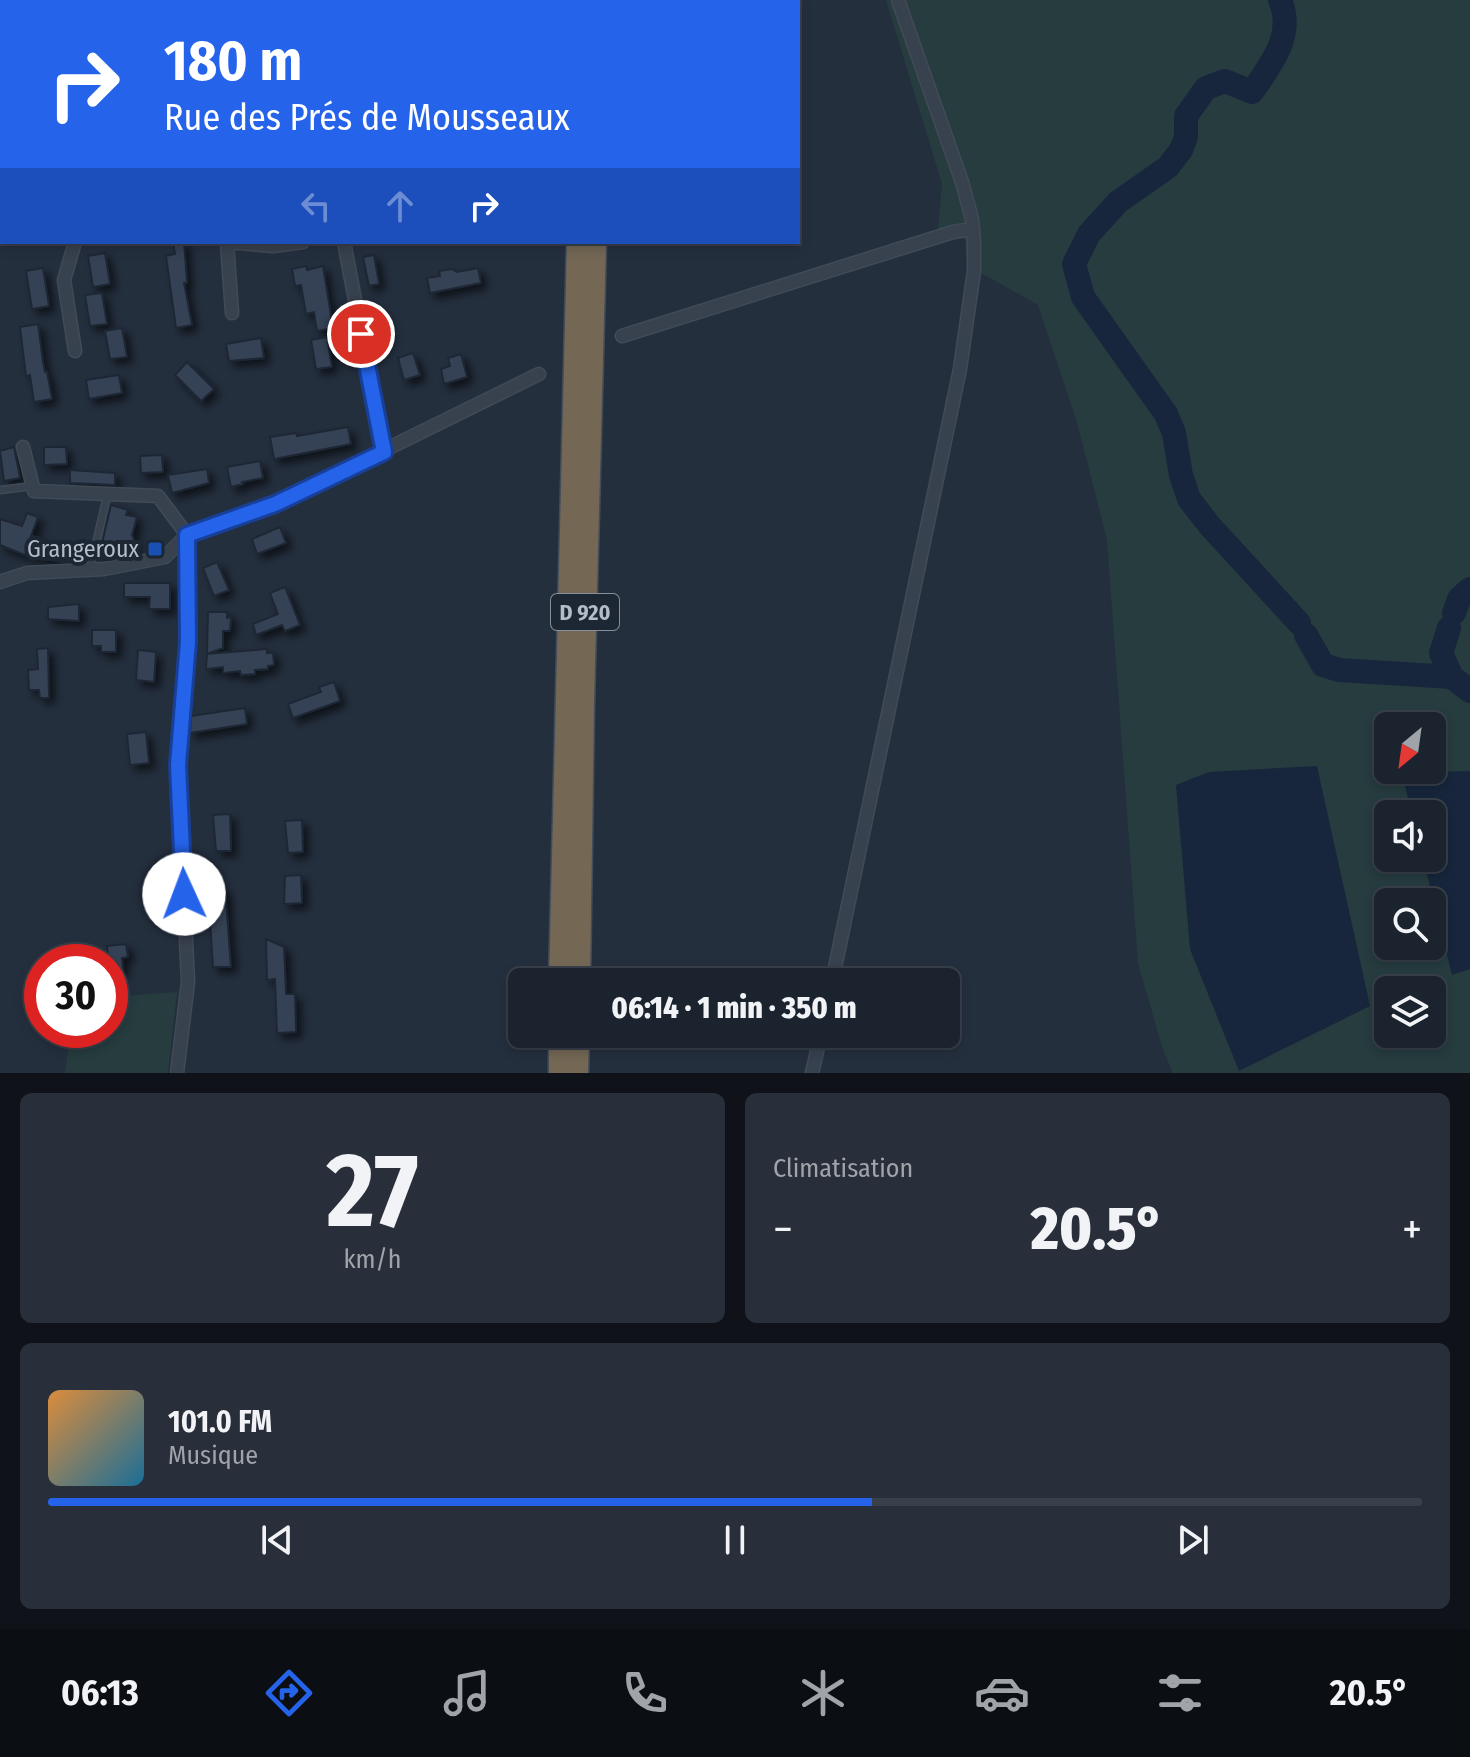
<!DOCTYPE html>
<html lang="fr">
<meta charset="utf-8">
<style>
:root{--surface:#1b232e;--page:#282f3a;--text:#f1f3f6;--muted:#a0a4aa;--line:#39404a;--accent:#2563eb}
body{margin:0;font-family:"Fira Sans Condensed",sans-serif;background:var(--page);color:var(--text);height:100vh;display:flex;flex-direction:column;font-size:30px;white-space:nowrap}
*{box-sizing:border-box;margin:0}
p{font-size:26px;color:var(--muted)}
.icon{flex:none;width:44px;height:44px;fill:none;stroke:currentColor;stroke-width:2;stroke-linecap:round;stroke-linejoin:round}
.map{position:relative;height:1073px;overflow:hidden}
.drawer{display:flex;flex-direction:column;gap:20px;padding:20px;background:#0f1319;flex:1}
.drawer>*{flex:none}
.guide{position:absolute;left:0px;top:0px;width:800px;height:244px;box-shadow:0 4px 12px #0003,0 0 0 2px var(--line);background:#2563eb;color:#fff;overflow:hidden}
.needle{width:52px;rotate:209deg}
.tools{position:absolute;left:1374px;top:712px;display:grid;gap:16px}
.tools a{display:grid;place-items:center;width:72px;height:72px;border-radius:12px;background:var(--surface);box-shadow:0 4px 12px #0003,0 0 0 2px var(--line);font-size:40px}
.speed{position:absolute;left:24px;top:944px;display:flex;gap:16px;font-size:40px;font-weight:700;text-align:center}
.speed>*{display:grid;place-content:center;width:104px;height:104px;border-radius:50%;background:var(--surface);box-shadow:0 4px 12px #0003,0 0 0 2px var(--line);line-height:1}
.speed .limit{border:12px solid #d22;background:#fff;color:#111}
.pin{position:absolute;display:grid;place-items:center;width:68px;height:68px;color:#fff;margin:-34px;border:4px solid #fff;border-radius:50%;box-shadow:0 2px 8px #0007}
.me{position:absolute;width:88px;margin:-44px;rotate:358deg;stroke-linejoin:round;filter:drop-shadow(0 0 6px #0008)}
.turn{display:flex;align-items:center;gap:28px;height:168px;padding:0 32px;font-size:36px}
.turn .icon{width:104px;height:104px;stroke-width:2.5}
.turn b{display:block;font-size:56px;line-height:68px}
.lanes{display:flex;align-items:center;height:76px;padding:0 32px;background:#0003;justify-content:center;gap:40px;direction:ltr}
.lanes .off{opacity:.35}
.big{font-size:60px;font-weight:800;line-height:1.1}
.drawer .widget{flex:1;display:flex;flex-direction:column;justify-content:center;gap:12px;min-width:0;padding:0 28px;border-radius:12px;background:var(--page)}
.drawer .dial{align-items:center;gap:0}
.dial b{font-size:104px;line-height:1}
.song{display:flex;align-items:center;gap:24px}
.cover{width:96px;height:96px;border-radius:12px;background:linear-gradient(135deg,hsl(30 70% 55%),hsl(200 70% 35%))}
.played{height:8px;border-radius:4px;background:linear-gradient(90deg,var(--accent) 60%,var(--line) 60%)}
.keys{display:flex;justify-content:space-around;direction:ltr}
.heat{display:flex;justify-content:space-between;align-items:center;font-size:44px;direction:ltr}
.drawer .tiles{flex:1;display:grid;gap:20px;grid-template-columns:1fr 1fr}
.widget:last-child{grid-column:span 2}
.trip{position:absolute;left:508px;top:968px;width:452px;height:80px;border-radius:12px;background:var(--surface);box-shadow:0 4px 12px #0003,0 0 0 2px var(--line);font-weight:800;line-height:80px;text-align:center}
.tabs{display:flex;height:128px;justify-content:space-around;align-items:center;background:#0b0e12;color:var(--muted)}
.tabs .icon{width:56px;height:56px}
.tabs .selected{color:var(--accent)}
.tabs b{font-size:36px;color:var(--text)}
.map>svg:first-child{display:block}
.green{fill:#263c3f;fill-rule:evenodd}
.water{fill:#17263c}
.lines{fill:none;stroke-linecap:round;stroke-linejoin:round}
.river{stroke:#17263c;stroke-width:24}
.building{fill:#364354;stroke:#1f2835;stroke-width:2;filter:url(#shadow)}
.lane-casing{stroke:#414a57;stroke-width:9}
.street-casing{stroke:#414a57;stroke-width:15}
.highway-casing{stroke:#434c59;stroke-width:25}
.lane{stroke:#38414e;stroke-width:6}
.street{stroke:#38414e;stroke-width:12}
.highway{stroke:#746855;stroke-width:22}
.route-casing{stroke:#184099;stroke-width:20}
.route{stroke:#2563eb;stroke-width:14}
.transit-dot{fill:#1a4fb4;stroke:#1d2633;stroke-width:3}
.labels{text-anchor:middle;stroke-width:8;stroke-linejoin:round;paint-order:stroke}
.shield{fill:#1d2633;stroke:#878f9c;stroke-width:2}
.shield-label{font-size:22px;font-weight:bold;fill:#b4bcc9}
.poi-label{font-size:24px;fill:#b4bcc9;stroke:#1d2633;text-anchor:end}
</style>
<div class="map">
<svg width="1470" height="1073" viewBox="0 0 1470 1073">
<defs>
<filter id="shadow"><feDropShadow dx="5.5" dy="5.5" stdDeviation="4" flood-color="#0009"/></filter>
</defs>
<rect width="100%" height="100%" fill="#242f3e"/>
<g class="green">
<path d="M886 0H1470V1073H1173L1163 1050 1138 963 1107 540 1077 422 1038 305 967 265 964 226 938 229 942 184ZM1388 726H1432V770H1388ZM1388 814H1432V858H1388ZM1388 902H1432V946H1388ZM1388 990H1432V1034H1388Z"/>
<path d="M177 992 168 1073H65L71 1030H110V997Z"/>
</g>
<g class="water">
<path d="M1317 766 1370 1006 1239 1071 1190 949 1176 785 1209 772Z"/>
<path d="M1470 771V969L1452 975 1423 858H1432V814H1412L1404 782 1426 772Z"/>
</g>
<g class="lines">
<g class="river">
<path d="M1280 0C1295 35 1271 64 1252 92L1225 81 1206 88 1186 116V137L1181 150 1168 167 1118 202 1089 234 1074 264 1083 297 1166 414 1174 433 1181 475 1189 499 1210 526 1299 623"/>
<path d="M1454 613 1459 599 1470 589"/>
<path d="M1449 628 1441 653 1452 677 1470 691"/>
<path d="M1306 635 1323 665 1339 670 1452 677"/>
</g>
</g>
<g class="building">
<path d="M173 242H184L187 283H184L192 325 176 328 166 256 175 254Z"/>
<path d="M105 253 110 284 93 287 88 256Z"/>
<path d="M374 255 379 284 369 286 363 257Z"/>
<path d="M306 266 307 270 323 266 333 328 317 331 314 312 306 314 301 285 295 286 292 269Z"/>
<path d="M43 268 49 306 32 309 26 271Z"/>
<path d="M478 268 481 283 430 293 427 278 440 276 439 271 452 269 457 272Z"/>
<path d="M102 293 107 324 90 326 85 295Z"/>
<path d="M38 324 43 362 45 372H47L52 399 34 402 30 375 26 376 20 327Z"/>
<path d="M122 328 127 357 110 359 105 331Z"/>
<path d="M327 337 332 367 316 369 311 340Z"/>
<path d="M261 338 264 358 229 361 226 344Z"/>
<path d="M413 353 420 375 404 380 398 358Z"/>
<path d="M461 354 467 377 444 384 441 369 450 366 448 358Z"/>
<path d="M187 362 214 389 201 401 175 375Z"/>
<path d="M119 375 122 393 89 399 86 380Z"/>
<path d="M348 427 351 444 274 459 270 437 296 433 297 436Z"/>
<path d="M14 447 20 478 4 481 0 451Z"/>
<path d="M44 447H66L67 464 44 465Z"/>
<path d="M162 455 163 472 141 473 140 456Z"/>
<path d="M260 461 263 478 242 482 243 484 231 487 227 467Z"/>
<path d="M207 469 209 483 172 493 168 475Z"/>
<path d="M70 470 115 473V485L70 483Z"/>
<path d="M111 505 128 510 126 515 137 517 132 535 137 547 120 554V557L98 560Z"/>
<path d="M27 513 38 517 31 536 41 538 40 541 88 550 86 561 63 562 25 555 0 545V519L22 526Z"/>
<path d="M280 527 286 543 257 554 252 539Z"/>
<path d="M217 562 229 590 214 596 203 568Z"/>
<path d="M124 583H170V609H149L150 597H124Z"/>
<path d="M285 587 300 625 285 631 282 625 256 635 253 624 278 614 270 593Z"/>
<path d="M79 604V621L48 619V607Z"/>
<path d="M208 612H227V618L231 617 230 631H223V648L207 654Z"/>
<path d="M92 630H116V652H101V646H92Z"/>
<path d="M48 648 49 698H40L39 690H29L28 670 38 669 37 649Z"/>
<path d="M267 649V653H273L274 665 268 666V669L255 670V674L241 675 240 671 223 673V667L206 669 207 654Z"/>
<path d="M138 650 156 652 154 682 136 680Z"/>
<path d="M334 682 340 701 293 718 288 704 321 692 319 687Z"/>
<path d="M245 708 247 724 190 733 191 716Z"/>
<path d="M146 732 149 763 130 765 127 734Z"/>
<path d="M230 814 231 851H216L213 815Z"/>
<path d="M302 820 303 852 288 853 285 821Z"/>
<path d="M301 875 302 903 284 904 285 876Z"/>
<path d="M208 889H225L231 967H213Z"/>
<path d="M266 939 284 947 286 994H295L296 1032 277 1033 275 979 267 980Z"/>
<path d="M126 944 128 957 122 958 123 970 110 972 107 946Z"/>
</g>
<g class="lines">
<defs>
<g id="lane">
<path d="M0 490 33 486"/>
<path d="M90 570 107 496"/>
</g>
<g id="street">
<path d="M295 0 296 2"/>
<path d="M0 207H2"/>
<path d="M227 242 273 246 303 242"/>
<path d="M344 242 384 452"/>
<path d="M227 243 232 313"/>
<path d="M622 336 953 232 973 229"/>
<path d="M75 351 64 280 75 242"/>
<path d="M23 447 34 491 158 496 187 535"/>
<path d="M0 582 27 573 104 569 165 557 187 535 275 504 539 374"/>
<path d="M832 982 960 369 974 271V241L972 219 962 182 898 0"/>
<path d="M177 1073 188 982 178 765 188 642 187 535"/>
<path d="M812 1073 821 1034"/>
</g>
<g id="highway">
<path d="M589 2V0"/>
<path d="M608 2V0"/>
<path d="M560 982 578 242"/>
<path d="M579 982 583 704 595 242"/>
<path d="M560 1034V1073"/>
<path d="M577 1073 578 1034"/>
</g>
</defs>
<use href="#lane" class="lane-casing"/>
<use href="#street" class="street-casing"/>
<use href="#highway" class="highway-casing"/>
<use href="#lane" class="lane"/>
<use href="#street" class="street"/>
<use href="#highway" class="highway"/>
</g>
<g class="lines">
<defs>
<path id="route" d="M184 894 178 765 188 642 187 535 275 504 384 452 361 334"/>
</defs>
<use href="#route" class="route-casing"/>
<use href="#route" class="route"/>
</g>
<rect class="transit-dot" x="147" y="541" width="16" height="16" rx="4"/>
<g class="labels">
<rect class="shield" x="551" y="594" width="68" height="36" rx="6"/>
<g class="shield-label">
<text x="585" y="620">D 920</text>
</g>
<g class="poi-label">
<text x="139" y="557">Grangeroux</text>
</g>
</g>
</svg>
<div class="tools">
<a><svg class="needle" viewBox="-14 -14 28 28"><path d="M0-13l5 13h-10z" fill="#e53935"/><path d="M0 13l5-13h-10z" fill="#a0a4aa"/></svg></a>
<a><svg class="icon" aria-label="sound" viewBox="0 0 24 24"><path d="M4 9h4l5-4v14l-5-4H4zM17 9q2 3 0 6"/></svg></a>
<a><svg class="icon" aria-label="search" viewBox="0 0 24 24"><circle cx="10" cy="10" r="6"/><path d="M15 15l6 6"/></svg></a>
<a><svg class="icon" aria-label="layers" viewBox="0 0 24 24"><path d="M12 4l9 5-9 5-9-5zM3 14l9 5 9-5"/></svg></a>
</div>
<div class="speed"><div class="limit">30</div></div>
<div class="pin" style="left:361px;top:334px;background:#d93025"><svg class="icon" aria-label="arrive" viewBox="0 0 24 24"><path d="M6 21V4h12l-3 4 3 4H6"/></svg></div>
<svg class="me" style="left:184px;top:894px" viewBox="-20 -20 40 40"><circle r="19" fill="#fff"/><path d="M0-13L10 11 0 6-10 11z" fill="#2563eb"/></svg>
<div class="trip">06:14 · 1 min · 350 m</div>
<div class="guide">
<div class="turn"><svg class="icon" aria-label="right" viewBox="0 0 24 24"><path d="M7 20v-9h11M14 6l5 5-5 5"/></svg><div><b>180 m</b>Rue des Prés de Mousseaux</div></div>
<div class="lanes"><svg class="icon off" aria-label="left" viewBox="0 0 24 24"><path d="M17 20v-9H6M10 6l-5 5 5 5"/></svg><svg class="icon off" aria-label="ahead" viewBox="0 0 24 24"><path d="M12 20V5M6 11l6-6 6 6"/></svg><svg class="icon" aria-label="right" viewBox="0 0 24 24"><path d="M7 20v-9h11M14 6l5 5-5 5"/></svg></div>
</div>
</div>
<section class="drawer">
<div class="tiles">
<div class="widget dial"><b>27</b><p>km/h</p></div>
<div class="widget"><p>Climatisation</p>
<div class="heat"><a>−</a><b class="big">20.5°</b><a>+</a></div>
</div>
<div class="widget">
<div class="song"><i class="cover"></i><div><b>101.0 FM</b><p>Musique</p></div></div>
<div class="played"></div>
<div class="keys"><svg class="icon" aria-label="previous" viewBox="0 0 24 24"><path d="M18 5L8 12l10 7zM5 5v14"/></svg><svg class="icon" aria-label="pause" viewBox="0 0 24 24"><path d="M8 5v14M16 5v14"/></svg><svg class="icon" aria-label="next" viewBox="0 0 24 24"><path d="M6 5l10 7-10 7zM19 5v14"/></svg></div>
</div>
</div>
</section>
<nav class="tabs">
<b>06:13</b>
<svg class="icon selected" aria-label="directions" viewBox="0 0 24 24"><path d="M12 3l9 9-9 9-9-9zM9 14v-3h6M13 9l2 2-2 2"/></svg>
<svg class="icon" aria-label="music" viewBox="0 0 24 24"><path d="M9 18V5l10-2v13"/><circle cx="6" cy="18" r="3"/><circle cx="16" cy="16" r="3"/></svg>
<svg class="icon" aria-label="phone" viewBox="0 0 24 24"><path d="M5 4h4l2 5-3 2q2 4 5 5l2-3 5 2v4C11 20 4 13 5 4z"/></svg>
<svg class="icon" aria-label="climate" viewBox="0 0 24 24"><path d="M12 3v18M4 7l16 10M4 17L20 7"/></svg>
<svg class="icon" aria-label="car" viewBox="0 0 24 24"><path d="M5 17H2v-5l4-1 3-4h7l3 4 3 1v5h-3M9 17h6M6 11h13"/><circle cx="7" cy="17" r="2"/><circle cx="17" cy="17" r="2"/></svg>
<svg class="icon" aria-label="filters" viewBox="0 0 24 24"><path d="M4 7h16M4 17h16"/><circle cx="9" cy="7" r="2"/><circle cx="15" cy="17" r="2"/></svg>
<b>20.5°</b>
</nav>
